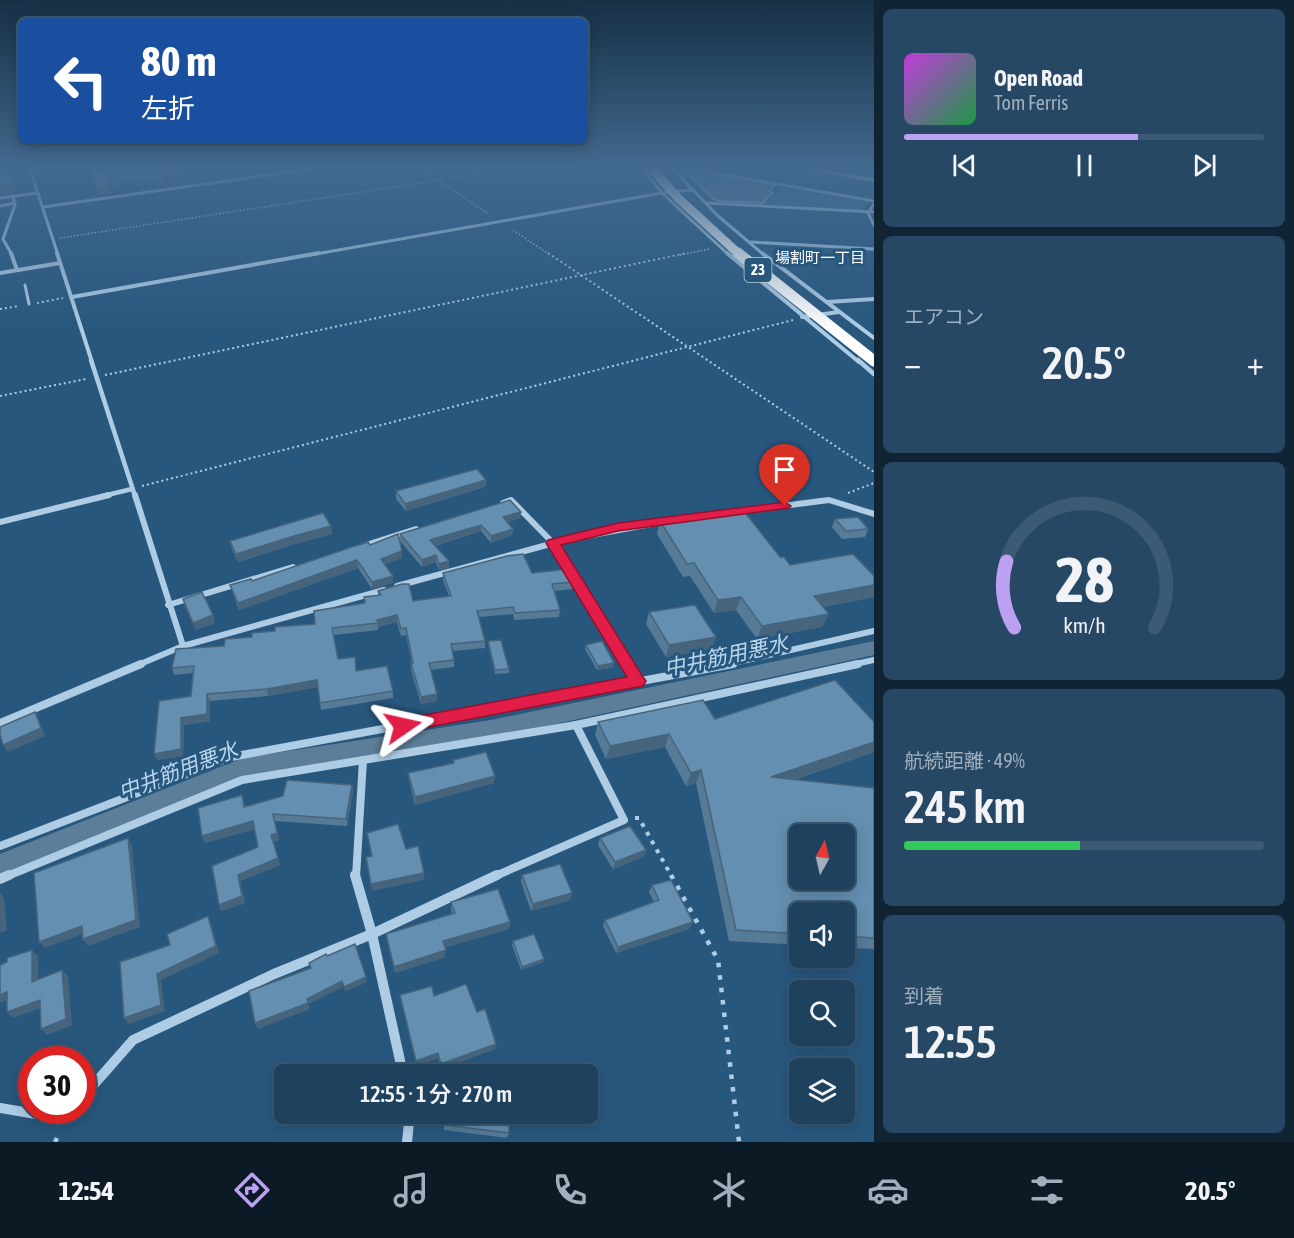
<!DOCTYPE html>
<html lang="ja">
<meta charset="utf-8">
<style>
:root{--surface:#1e415e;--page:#264864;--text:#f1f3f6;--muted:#a1afbc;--line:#3c5a73;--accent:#bca0f2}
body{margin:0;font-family:"Asap Condensed","Noto Sans JP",sans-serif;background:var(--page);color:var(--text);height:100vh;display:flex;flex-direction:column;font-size:22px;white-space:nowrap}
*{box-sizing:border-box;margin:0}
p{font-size:20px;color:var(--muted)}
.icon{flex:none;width:33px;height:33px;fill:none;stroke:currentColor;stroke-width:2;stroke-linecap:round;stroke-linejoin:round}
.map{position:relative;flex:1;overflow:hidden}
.details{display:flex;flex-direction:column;gap:9px;padding:9px;background:#102434;width:420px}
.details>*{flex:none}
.top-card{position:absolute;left:18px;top:18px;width:570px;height:126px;border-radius:9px;box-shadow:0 3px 15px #0003,0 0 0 2px var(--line);background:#1a4fa0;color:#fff;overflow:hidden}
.needle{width:39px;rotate:8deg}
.fabs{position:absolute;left:789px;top:824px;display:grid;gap:12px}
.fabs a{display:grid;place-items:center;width:66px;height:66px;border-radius:9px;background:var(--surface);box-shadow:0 3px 15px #0003,0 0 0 2px var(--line);font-size:30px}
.speed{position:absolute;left:18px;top:1046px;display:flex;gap:12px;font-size:30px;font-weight:700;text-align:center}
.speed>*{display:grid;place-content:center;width:78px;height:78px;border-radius:50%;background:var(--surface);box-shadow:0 3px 15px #0003,0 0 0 2px var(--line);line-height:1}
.speed .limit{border:9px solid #d22;background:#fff;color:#111}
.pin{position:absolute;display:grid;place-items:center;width:51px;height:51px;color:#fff;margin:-62px -26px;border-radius:50% 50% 50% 0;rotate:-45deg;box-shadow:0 0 6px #0007}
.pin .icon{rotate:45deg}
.me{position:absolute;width:66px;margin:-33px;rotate:79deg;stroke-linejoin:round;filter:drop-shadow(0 0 4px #0008)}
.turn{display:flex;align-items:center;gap:21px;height:126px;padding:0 24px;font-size:27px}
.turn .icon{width:78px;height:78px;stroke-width:2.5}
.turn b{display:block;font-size:42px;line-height:51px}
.big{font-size:45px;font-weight:600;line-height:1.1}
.details .tile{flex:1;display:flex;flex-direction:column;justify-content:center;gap:9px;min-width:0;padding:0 21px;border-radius:9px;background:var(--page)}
.details .dial{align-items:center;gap:0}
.dial svg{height:156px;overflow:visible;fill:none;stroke:var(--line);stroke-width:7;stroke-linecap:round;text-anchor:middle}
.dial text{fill:var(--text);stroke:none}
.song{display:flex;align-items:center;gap:18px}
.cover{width:72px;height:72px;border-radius:9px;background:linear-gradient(135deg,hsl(290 70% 55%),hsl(140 70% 35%))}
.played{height:6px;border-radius:3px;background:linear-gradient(90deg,var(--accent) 65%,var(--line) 65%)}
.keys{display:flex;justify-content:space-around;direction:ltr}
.heat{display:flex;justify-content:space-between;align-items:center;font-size:33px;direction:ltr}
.charge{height:9px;border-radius:4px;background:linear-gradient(90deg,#34c759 49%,var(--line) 0)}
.trip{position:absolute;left:274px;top:1064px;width:324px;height:60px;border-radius:9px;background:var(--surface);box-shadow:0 3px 15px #0003,0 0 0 2px var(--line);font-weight:600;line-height:60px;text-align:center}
.menu{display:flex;height:96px;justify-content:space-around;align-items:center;background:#0c1a26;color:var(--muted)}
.menu .icon{width:42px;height:42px}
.menu .current{color:var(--accent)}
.menu b{font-size:27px;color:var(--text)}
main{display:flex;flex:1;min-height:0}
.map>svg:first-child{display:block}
.green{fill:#3b719b}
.water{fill:#5d7e99;stroke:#a2c9e5;stroke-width:1.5}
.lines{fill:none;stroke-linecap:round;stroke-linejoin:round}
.stream{stroke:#a2c9e5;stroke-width:3}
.canal{fill:#5d7e99;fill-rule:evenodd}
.path-far3{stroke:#aecde5;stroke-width:1.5;stroke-dasharray:1.5 2;stroke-linecap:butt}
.path-far2{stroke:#aecde5;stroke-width:2;stroke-dasharray:2 3;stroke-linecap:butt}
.path-far1{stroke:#aecde5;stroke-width:4;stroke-dasharray:4 6;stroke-linecap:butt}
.path{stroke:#aecde5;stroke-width:4.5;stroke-dasharray:4.5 8;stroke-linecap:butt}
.lane{stroke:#aecde5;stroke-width:3}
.street-far5{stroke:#aecde5;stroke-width:3}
.street-far4{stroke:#aecde5;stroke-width:4}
.street-far3{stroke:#aecde5;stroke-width:4.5}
.street-far2{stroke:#aecde5;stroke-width:6}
.street-far1{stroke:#aecde5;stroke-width:8}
.street{stroke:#aecde5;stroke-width:10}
.secondary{fill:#d7e7f5;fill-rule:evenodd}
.highway-bridge-far1{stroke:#fff;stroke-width:9}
.highway-bridge{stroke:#fff;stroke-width:11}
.wall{fill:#567b97}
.shaded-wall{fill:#46647b}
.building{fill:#648fb0;stroke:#46647b;stroke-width:1.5;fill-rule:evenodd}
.route{fill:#e11d48;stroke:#92132f;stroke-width:1.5}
.labels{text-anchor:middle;stroke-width:6;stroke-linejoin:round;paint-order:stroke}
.far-neighbourhood-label{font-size:15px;fill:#fff;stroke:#28577e}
.shield{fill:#28577e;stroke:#becdd8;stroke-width:1.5}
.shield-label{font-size:15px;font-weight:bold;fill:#fff}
.near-water-label{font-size:21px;font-style:italic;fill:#b9d6ed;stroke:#28577e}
</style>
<main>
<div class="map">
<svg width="874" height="1142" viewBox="0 0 874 1142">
<rect width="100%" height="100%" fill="#28577e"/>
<path class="green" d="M781 187 870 202 863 210 765 204Z"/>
<path class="water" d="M689 169 776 185 769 191 773 193 763 203 718 201 713 199 685 170Z"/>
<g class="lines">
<path class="stream" d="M867 169 874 170"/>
<path class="canal" d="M874 641V655L491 738 245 778 0 878V854L243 758 491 720Z"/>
<g class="path-far3">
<path d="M422 169 487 213"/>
<path d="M168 174H191"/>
<path d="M105 184H122"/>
<path d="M513 230 550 255"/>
<path d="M60 238 513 169"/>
<path d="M680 255 709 249"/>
</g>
<g class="path-far2">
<path d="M548 253 874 472"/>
<path d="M37 303 63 298"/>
<path d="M0 309 19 306"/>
<path d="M105 375 687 253"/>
<path d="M0 396 86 379"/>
<path d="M142 486 793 320"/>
<path d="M848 493 874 483"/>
</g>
<path class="path-far1" d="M635 818H639L672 877"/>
<g class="path">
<path d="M671 875 718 960 739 1142"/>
<path d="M55 1142 60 1132"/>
</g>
<path class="lane" d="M25 285 29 304"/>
<g class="street-far5">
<path d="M30 169 58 255"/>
<path d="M643 169 662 193 729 255"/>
<path d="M673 169 717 215 764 255"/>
<path d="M692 169 874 201"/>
<path d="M0 198 38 193"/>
<path d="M707 203 874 212"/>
<path d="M874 204 868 213 874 225"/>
<path d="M0 206 15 203"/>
<path d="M43 207 310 169"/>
<path d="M751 242 874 249"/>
<path d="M12 255 3 239 15 205 13 196"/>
<path d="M310 255 662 193 691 190"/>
</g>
<g class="street-far4">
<path d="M11 253 17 270"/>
<path d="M57 253 92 362"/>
<path d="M727 253 859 362"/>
<path d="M762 253 874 338"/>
<path d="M0 273 60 263"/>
<path d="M72 297 319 253"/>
<path d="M827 302 874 299"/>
<path d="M802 317 839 312"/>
</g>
<g class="street-far3">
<path d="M91 360 135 496"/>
<path d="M858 360 874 374"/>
<path d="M103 496 132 489"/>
</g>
<g class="street-far2">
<path d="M135 495 183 646 138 665"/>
<path d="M503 503 511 500 553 543 628 665"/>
<path d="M736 512 829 500 874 514"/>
<path d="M0 522 109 495"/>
<path d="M363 546 416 529"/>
<path d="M397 586 565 540 667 521"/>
<path d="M168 605 293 567"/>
<path d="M183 646 384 590"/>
<path d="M725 665 874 631"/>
<path d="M851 665 874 660"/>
</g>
<g class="street-far1">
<path d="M627 664 638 681"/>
<path d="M0 723 141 664"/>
<path d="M0 846 231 757 733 664"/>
<path d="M5 877 242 780 576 725 858 664"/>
<path d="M356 877 363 760"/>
<path d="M493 877 624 820 576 725"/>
</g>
<g class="street">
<path d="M355 875 372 934 403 1074"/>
<path d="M0 879 9 875"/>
<path d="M82 1098 133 1040 274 974 372 934 497 875"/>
<path d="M0 1108 65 1119 72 1110"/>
<path d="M407 1142 410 1113"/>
</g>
<path class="secondary" d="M802 169H815L874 178V182Z"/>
<path class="highway-bridge-far1" d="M652 169 678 198 740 255"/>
<path class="highway-bridge" d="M738 253 874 361"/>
</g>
<g class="wall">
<path d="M89 169H176L163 182 107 181 111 193 98 195Z"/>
<path d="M486 480 485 487 406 511 396 499V491Z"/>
<path d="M521 512 520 518 507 522 513 529 512 535 491 543 481 531 435 546 449 568 439 570 436 562 422 567 400 541V534Z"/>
<path d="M835 519 868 529 865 537 842 539 832 527Z"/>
<path d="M660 521 780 557 790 565 874 576V597L822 607 829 614 822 627 757 639 736 610 714 613 690 576 683 577 657 534Z"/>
<path d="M331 526 332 534 295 544 238 562 232 549 230 541Z"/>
<path d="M370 545 402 558 385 564 393 576V583L372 589 358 568 239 610 230 585 252 581Z"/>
<path d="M443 573H532L573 582 572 589 554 591 560 610 559 617 514 620 513 614 479 617 485 641V648L452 651 454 660V667L430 670 437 701 421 704 411 670V663H412L406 635 401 636 397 622 378 627V630L334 635 338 659 356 671 393 691V698L321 710 318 687 268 696 210 701V721L184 725 183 756 157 760 191 696 193 673 174 675 172 668 224 646 252 637 275 631 315 624 365 603 378 595V591L413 601 449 596 443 580Z"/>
<path d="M183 599 213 615 215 623 196 630 185 607Z"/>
<path d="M649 612 712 649 666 657 646 624Z"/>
<path d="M488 641 509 669V673L495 674 488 645Z"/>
<path d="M586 645 614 663V667L597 670 585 649Z"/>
<path d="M715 719 874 722V752L794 780 874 788V949L844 948V912H800V945L729 941 696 783 686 786 665 747 606 759 595 735 598 722Z"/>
<path d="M453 760 494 783 415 805 409 780 408 773 453 763Z"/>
<path d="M352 785 353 792 347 826 275 821 279 840 273 842 280 865 240 881 245 903 221 911 219 905 258 847 254 829 205 843 202 836 242 795 245 807Z"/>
<path d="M600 838 646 850 643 857 613 869 598 845Z"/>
<path d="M522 875 572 893 570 900 531 911 521 882Z"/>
<path d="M652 885 693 922 689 929 616 953 603 926 605 920 654 902 649 892Z"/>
<path d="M451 902 510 922 509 929 445 947V957L395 973 387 941 386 934 452 914 451 909Z"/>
<path d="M513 941 543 962 521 970 512 945Z"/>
<path d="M400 995 434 996 477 1012 495 1049 441 1069 438 1058 417 1066Z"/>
<path d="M445 1113 509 1133 507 1138 444 1130Z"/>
</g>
<g class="shaded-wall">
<path d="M41 169H55V170L42 172Z"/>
<path d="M167 169H176L163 182 161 174Z"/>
<path d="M12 178 16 192 0 195V186Z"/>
<path d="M109 186 111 193 98 195 96 188Z"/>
<path d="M486 480 485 487 406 511 405 504Z"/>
<path d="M521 512 520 518 502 524 503 517Z"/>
<path d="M481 525V531L430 547V540Z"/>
<path d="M331 526 332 534 295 544 238 562 236 554 294 536Z"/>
<path d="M513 529 512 535 491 543V536Z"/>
<path d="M402 551V558L381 566V559Z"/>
<path d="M436 555V562L422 567V560Z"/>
<path d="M357 560 358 568 239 610 238 603Z"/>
<path d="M449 561V568L439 570V564Z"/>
<path d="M393 576V583L372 589V582Z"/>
<path d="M874 585V597L808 609 814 596Z"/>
<path d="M741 597 736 610 714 613 718 600Z"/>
<path d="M829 614 822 627 757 639 762 626Z"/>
<path d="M213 615 215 623 196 630 193 623Z"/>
<path d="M397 615V622L378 627 377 620Z"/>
<path d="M716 637 712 649 666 657 669 645Z"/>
<path d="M614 663V667L597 670 598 666Z"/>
<path d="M317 680 319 687 268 696 267 689Z"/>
<path d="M207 694 210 701V721L184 725 183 756 157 760 154 754 181 718Z"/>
<path d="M437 694V701L421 704V697Z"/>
<path d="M35 712 39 720 45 736 8 752 3 745Z"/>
<path d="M669 734 665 747 606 759 610 746Z"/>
<path d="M874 742V752L764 790 771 777Z"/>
<path d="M701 770 696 783 686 786 691 773Z"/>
<path d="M495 776 494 783 415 805V797Z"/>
<path d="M352 785 353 792 347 826 346 819Z"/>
<path d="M273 814 279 840 273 842 271 835Z"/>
<path d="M253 821 255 829 205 843 202 836Z"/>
<path d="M128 838 132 846 140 927 88 946 83 939Z"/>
<path d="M646 850 643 857 613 869 615 862Z"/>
<path d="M278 858 280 865 240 881 245 903 221 911 219 905 238 875Z"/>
<path d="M424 873V880L372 891 371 884Z"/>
<path d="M0 893 4 898 7 930 0 933Z"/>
<path d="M572 893 570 900 531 911 533 904Z"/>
<path d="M208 916 211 923 219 953 161 980 165 1011 129 1024 124 1018 157 974Z"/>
<path d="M510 922 509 929 443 948V941Z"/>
<path d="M693 922 689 929 616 953 618 947Z"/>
<path d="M82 926 86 933 45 948 39 942Z"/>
<path d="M32 950 38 956V988L32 982Z"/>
<path d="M446 950 445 957 395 973 394 967Z"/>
<path d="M544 959 543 962 521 970 522 967Z"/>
<path d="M62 970 68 976 72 1025 47 1035 41 1029Z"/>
<path d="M366 977 367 982 345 992 344 987Z"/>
<path d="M342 981 343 987 309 1004 307 999Z"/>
<path d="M7 992 13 998 0 1003V995Z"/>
<path d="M40 1000 46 1006 13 1018 7 1012Z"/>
<path d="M308 1003 310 1009 258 1029 255 1023Z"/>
<path d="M496 1044 495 1049 441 1069V1064Z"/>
<path d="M438 1053V1058L417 1066 416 1061Z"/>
</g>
<g class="building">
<path d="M89 169H167L161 174 104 173 109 186 96 188Z"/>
<path d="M9 170 13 184 0 186V171Z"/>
<path d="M477 469 486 480 405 504 396 491Z"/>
<path d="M510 500 521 512 503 517 513 529 491 536 481 525 430 540 449 561 439 564 436 555 422 560 400 534Z"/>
<path d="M743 510 780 557H784L790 565 853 554 874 576V585L814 596 829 614 762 626 741 597 718 600 694 563 687 564 660 521Z"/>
<path d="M323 513 331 526 294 536 236 554 230 541Z"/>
<path d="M858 517 868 529 846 531 835 519Z"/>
<path d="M398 534 402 551 381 559 393 576 372 582 357 560 238 603 230 585 251 579 252 581 352 547 368 542 370 545Z"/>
<path d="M523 554 532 573 568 569 573 582 552 584 560 610 515 613 513 607 477 611 485 641 451 644 454 660 429 663 437 694 421 697 411 663H413L406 628 401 629 397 615 377 620 378 623 332 628 338 659 355 657 356 671 387 666 393 691 320 703 317 680 267 689 207 694V714L181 718V749L154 754 159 701 191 696 194 666 172 668 176 649 224 646 225 639 252 637V633L275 631V627L315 624 314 611 365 603 364 597 381 595 378 591 402 584H409L413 601 451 596 443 573 507 556Z"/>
<path d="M202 592 213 615 193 623 183 599Z"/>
<path d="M695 605 716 637 669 645 649 612Z"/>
<path d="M501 640 509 669 495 670 488 641Z"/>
<path d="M602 641 614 663 598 666 586 645Z"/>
<path d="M835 680 874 722V742L771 777 874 788V938L844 936V912H800V934L736 930 701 770 691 773 669 734 610 746 598 722 703 700 715 719ZM800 834H844V879H800Z"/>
<path d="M35 712 41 728 3 745 0 734V727Z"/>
<path d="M486 752 495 776 415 797 408 773 454 763 453 760Z"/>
<path d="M287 780 352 785 346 819 273 814 277 833 271 835 278 858 238 875 242 896 219 905 212 866 258 847 253 821 202 836 198 808 242 795 244 807 283 796Z"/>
<path d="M398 824 406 849 418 846 424 873 371 884 366 857 372 856 367 833Z"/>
<path d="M630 826 646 850 615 862 600 838Z"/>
<path d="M128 838 136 920 83 939 82 926 39 942 34 873Z"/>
<path d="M560 864 572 893 533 904 522 875Z"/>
<path d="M671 880 693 922 618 947 605 920 659 900 652 885Z"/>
<path d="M498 889 510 922 443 941 446 950 394 967 386 934 455 913 451 902Z"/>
<path d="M208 916 216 946 157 974 161 1005 124 1018 120 962 170 945 167 934Z"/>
<path d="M534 934 544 959 522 967 513 941Z"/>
<path d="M355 944 366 977 344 987 342 981 307 999 308 1003 255 1023 249 991 311 968 309 963 326 954 327 956Z"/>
<path d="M32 950V982L62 970 66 1019 41 1029 40 1000 7 1012V992L0 995V965L7 962V958Z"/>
<path d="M466 984 477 1012 485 1009 496 1044 441 1064 438 1053 416 1061 400 995 432 986 434 996Z"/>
<path d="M445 1113H509V1133L445 1125Z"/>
</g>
<linearGradient id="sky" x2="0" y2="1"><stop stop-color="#163045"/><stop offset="0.51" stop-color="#42698f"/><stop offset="1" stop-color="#42698f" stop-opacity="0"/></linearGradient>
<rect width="874" height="329" fill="url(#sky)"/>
<path class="route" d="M785 502 791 506 789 508 618 531 561 545 643 677 646 681 643 686 403 732 397 730 395 726 397 721 403 719 627 677 546 543 548 540 618 523Z"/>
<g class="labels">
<g class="far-neighbourhood-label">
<text x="820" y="263">場割町一丁目</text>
</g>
<rect class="shield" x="744.5" y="258" width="27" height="24" rx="4.5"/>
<g class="shield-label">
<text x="758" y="275">23</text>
</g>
<g class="near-water-label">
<text transform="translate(726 656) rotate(-12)" y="7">中井筋用悪水</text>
<text transform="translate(178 771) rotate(-21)" y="7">中井筋用悪水</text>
</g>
</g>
</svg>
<div class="fabs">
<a><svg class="needle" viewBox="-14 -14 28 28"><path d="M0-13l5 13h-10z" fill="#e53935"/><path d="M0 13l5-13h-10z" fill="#a1afbc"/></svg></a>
<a><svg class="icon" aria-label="sound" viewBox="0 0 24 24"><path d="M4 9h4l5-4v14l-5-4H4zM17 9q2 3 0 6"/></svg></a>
<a><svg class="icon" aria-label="search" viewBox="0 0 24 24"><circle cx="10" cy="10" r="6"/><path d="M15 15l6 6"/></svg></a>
<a><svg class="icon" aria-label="layers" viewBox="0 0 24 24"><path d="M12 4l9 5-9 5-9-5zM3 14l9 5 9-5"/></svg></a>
</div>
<div class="speed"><div class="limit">30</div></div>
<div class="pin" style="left:785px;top:506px;background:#d93025"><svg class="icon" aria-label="arrive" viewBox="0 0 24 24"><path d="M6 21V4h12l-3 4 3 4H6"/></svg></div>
<svg class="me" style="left:403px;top:726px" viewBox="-20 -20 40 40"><path d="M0-17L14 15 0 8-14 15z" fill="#e11d48" stroke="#fff" stroke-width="4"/></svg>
<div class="trip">12:55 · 1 分 · 270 m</div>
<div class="top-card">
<div class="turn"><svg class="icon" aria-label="left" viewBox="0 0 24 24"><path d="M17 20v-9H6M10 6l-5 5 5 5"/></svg><div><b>80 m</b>左折</div></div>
</div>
</div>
<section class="details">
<div class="tile">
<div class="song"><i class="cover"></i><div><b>Open Road</b><p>Tom Ferris</p></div></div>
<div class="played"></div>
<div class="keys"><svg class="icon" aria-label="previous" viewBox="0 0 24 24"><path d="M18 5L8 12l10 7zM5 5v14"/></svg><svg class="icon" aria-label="pause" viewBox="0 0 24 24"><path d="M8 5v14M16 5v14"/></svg><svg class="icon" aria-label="next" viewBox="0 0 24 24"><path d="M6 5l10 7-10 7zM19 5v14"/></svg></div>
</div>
<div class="tile"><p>エアコン</p>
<div class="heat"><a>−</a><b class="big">20.5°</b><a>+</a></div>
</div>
<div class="tile dial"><svg viewBox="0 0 100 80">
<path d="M14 69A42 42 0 1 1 86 69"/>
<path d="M14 69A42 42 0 0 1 10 35" stroke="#bca0f2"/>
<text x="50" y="56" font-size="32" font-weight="700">28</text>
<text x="50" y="72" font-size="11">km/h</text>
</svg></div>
<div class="tile"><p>航続距離 · 49%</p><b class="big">245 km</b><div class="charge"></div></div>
<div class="tile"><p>到着</p><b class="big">12:55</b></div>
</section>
</main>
<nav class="menu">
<b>12:54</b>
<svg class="icon current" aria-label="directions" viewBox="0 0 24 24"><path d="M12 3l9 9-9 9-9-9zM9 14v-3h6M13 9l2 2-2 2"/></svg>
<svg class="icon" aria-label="music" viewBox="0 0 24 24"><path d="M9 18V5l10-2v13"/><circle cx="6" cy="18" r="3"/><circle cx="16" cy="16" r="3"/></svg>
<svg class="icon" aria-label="phone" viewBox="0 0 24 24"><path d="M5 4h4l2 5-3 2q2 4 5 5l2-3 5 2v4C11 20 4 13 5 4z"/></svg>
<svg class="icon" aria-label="climate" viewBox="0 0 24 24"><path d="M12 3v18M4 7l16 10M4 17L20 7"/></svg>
<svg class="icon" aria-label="car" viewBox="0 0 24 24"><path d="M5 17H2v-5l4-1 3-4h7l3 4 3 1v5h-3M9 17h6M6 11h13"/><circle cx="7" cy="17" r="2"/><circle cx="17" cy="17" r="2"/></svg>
<svg class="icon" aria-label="filters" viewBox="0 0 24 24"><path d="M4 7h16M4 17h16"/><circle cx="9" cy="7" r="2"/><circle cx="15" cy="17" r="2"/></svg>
<b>20.5°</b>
</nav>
